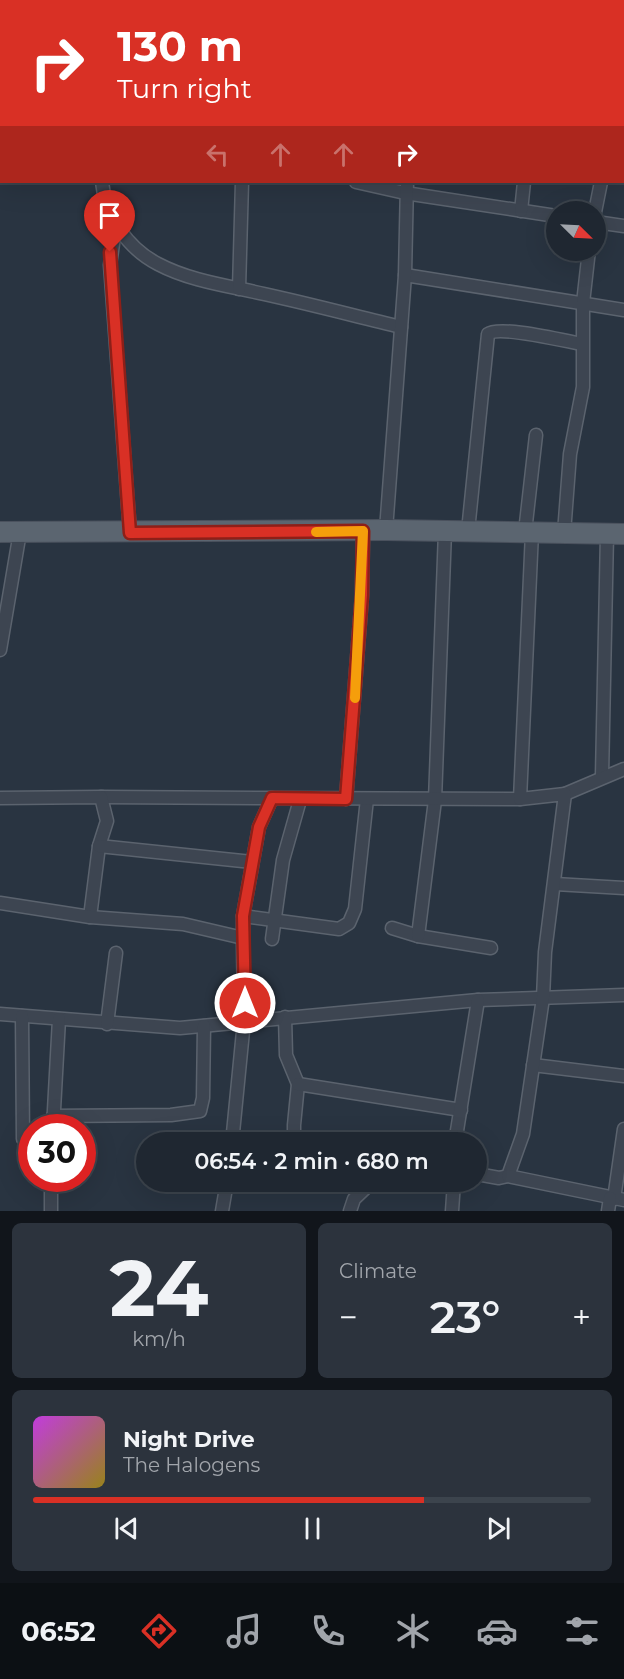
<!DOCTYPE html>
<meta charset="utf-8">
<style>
:root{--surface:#1f2731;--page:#2c333d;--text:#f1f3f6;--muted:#a1a5ab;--line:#3c444d;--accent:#d93025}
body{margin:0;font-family:Montserrat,sans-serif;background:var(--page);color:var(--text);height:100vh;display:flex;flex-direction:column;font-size:22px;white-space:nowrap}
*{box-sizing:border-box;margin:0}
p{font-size:20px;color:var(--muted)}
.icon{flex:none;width:33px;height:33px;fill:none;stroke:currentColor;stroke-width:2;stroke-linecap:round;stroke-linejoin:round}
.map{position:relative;height:1211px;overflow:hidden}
.panel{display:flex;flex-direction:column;gap:12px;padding:12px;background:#11151b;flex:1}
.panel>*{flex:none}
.banner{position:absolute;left:0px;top:0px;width:624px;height:183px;box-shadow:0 6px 24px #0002,0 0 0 2px var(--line);background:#d93025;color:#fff;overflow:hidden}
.needle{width:39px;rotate:114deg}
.buttons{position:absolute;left:546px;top:201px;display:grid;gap:12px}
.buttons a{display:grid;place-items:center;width:60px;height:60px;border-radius:50%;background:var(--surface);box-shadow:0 6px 24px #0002,0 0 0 2px var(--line);font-size:30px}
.speed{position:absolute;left:18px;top:1114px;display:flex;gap:12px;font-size:30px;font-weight:700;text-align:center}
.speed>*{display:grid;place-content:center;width:78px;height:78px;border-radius:50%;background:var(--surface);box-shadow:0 6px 24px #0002,0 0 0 2px var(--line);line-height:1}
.speed .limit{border:9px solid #d22;background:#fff;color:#111}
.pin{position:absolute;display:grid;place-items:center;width:51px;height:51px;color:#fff;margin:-62px -26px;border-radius:50% 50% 50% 0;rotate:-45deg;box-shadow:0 0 6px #0007}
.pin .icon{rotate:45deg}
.me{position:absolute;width:66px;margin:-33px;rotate:0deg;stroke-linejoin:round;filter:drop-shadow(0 0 4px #0008)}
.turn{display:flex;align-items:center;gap:21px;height:126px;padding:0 18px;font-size:27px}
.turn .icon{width:78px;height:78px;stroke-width:2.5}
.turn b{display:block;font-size:42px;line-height:51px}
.lanes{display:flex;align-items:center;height:57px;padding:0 18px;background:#0003;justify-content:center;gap:30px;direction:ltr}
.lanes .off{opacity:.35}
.big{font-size:45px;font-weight:600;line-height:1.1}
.panel .tile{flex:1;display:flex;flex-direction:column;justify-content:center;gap:9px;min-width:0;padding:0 21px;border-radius:9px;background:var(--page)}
.panel .dial{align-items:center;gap:0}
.dial b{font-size:78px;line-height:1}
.song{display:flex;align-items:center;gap:18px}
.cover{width:72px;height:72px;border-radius:9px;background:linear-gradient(135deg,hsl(290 70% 55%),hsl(50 70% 35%))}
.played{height:6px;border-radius:3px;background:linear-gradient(90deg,var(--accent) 70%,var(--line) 70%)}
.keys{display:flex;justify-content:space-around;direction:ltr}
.heat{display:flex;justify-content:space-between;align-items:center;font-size:33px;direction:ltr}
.panel .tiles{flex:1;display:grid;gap:12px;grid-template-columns:1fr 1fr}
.tile:last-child{grid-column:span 2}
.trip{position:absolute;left:136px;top:1132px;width:351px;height:60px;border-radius:30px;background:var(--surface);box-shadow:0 6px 24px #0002,0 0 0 2px var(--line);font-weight:600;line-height:60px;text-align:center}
.tabs{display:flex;height:96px;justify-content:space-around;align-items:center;background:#0c1014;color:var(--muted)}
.tabs .icon{width:42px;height:42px}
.tabs .on{color:var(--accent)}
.tabs b{font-size:27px;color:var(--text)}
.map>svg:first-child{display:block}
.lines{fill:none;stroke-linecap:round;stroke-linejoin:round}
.street-casing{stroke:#5b636e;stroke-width:15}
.primary-casing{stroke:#4a515d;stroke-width:22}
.street{stroke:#3d4551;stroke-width:12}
.primary{stroke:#5b6570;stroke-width:20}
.route-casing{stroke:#8d1f18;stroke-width:15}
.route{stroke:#d93025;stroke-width:10}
.slow{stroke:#f59e0b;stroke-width:10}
</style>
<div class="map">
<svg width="624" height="1211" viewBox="0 0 624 1211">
<rect width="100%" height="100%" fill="#293441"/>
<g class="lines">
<defs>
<g id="street">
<path d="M337 0 342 2"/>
<path d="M22 2 23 0"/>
<path d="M153 2V0"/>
<path d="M213 2V0"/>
<path d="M525 2V0"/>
<path d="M0 70 2 65"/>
<path d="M622 76 624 69"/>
<path d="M0 161 2 162"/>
<path d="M102 182C105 215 127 248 158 264 190 281 229 286 264 294 310 304 355 316 401 327"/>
<path d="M356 182 405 193 556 216"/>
<path d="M521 211 524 182"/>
<path d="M595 212 601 182"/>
<path d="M596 222 624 226"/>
<path d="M116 223 110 265 130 533"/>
<path d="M405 275 624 310"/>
<path d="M239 289 242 182"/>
<path d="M386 530 405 275 407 182"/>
<path d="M468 531 488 334C499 325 565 341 582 344"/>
<path d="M525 532 536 435"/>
<path d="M564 533 570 454 583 387V303L589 250"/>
<path d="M0 650 20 532"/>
<path d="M602 776 607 534"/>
<path d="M565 794 624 769"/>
<path d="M101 797 272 798"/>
<path d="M0 798 101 797 107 821 99 846 90 917"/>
<path d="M346 799 362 595 363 531"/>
<path d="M99 846 252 862"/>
<path d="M555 884 624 888"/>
<path d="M0 903 90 917 183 924 243 938 244 1021 232 1143"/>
<path d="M243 916 339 929 349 923 355 909 367 799"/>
<path d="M392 928 418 936 491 948"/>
<path d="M418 936 435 800 445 531"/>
<path d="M243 938V916L259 827 272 798 520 799"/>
<path d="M272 939 283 860 300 800"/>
<path d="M0 1014 180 1028 478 1000 624 995"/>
<path d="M22 1016 23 1139"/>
<path d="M285 1017 286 1055 298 1084 294 1125V1136L298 1143"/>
<path d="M107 1024 116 953"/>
<path d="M533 1065 624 1076"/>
<path d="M298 1084 461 1110"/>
<path d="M53 1116 171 1115 200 1111 203 1098 204 1026"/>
<path d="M53 1128 59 1019"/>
<path d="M455 1143 478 1000"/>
<path d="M477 1174 499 1178 508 1176 523 1134 543 998 545 952 565 794 520 799 532 532"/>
<path d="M508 1176 624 1200"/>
<path d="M51 1179V1211"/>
<path d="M614 1199 624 1129"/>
<path d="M222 1211 227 1182"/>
<path d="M350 1211 354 1199 372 1182"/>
<path d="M452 1211 454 1182"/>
<path d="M608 1211 610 1198"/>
</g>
<path id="primary" d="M0 532 386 530 624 534"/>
</defs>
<use href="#street" class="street-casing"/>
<use href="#primary" class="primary-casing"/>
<use href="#street" class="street"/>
<use href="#primary" class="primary"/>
</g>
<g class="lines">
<defs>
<path id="route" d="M110 252 130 533 363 531 362 595 346 799 272 798 259 827 243 916 245 1003"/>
</defs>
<use href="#route" class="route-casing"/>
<use href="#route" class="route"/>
<path class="slow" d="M316 532 363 531 355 698"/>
</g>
</svg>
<div class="buttons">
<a><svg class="needle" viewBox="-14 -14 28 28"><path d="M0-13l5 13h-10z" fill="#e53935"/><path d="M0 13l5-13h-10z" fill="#a1a5ab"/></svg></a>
</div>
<div class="speed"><div class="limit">30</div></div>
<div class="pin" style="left:110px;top:252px;background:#d93025"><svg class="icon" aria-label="arrive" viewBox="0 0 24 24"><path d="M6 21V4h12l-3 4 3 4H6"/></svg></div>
<svg class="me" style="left:245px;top:1003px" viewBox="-20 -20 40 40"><circle r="17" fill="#d93025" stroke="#fff" stroke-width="3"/><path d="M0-11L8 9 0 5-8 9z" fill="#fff"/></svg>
<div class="trip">06:54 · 2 min · 680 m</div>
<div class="banner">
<div class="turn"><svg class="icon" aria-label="right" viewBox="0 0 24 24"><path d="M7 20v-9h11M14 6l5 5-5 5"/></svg><div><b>130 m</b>Turn right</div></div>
<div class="lanes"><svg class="icon off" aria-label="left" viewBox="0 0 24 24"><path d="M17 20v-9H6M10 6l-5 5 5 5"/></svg><svg class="icon off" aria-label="ahead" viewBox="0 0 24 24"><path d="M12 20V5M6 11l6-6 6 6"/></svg><svg class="icon off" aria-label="ahead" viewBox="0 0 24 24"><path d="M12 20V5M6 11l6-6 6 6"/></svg><svg class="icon" aria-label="right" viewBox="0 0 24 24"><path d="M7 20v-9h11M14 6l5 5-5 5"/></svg></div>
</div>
</div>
<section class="panel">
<div class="tiles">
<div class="tile dial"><b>24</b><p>km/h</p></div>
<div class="tile"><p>Climate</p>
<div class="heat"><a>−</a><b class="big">23°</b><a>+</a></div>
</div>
<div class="tile">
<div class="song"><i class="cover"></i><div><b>Night Drive</b><p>The Halogens</p></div></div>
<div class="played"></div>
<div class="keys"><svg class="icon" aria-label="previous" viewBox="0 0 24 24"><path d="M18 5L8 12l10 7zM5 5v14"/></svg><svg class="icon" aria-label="pause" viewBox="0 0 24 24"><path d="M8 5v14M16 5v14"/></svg><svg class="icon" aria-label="next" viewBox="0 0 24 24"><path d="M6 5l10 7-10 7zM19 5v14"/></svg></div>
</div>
</div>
</section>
<nav class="tabs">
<b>06:52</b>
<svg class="icon on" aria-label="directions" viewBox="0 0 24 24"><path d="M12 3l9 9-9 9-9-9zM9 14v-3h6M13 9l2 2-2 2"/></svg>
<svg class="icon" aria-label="music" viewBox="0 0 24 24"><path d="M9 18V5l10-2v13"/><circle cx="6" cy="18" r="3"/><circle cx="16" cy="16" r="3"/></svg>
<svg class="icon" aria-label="phone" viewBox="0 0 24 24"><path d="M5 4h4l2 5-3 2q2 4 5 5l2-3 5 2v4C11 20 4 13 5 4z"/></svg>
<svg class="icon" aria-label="climate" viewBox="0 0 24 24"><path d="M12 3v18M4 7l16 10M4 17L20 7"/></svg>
<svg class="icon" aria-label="car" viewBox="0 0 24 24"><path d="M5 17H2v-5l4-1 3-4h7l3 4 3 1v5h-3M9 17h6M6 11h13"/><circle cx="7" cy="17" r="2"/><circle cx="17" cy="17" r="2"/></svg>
<svg class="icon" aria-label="filters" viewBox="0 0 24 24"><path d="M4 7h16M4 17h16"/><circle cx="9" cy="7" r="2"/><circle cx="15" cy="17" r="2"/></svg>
</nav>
